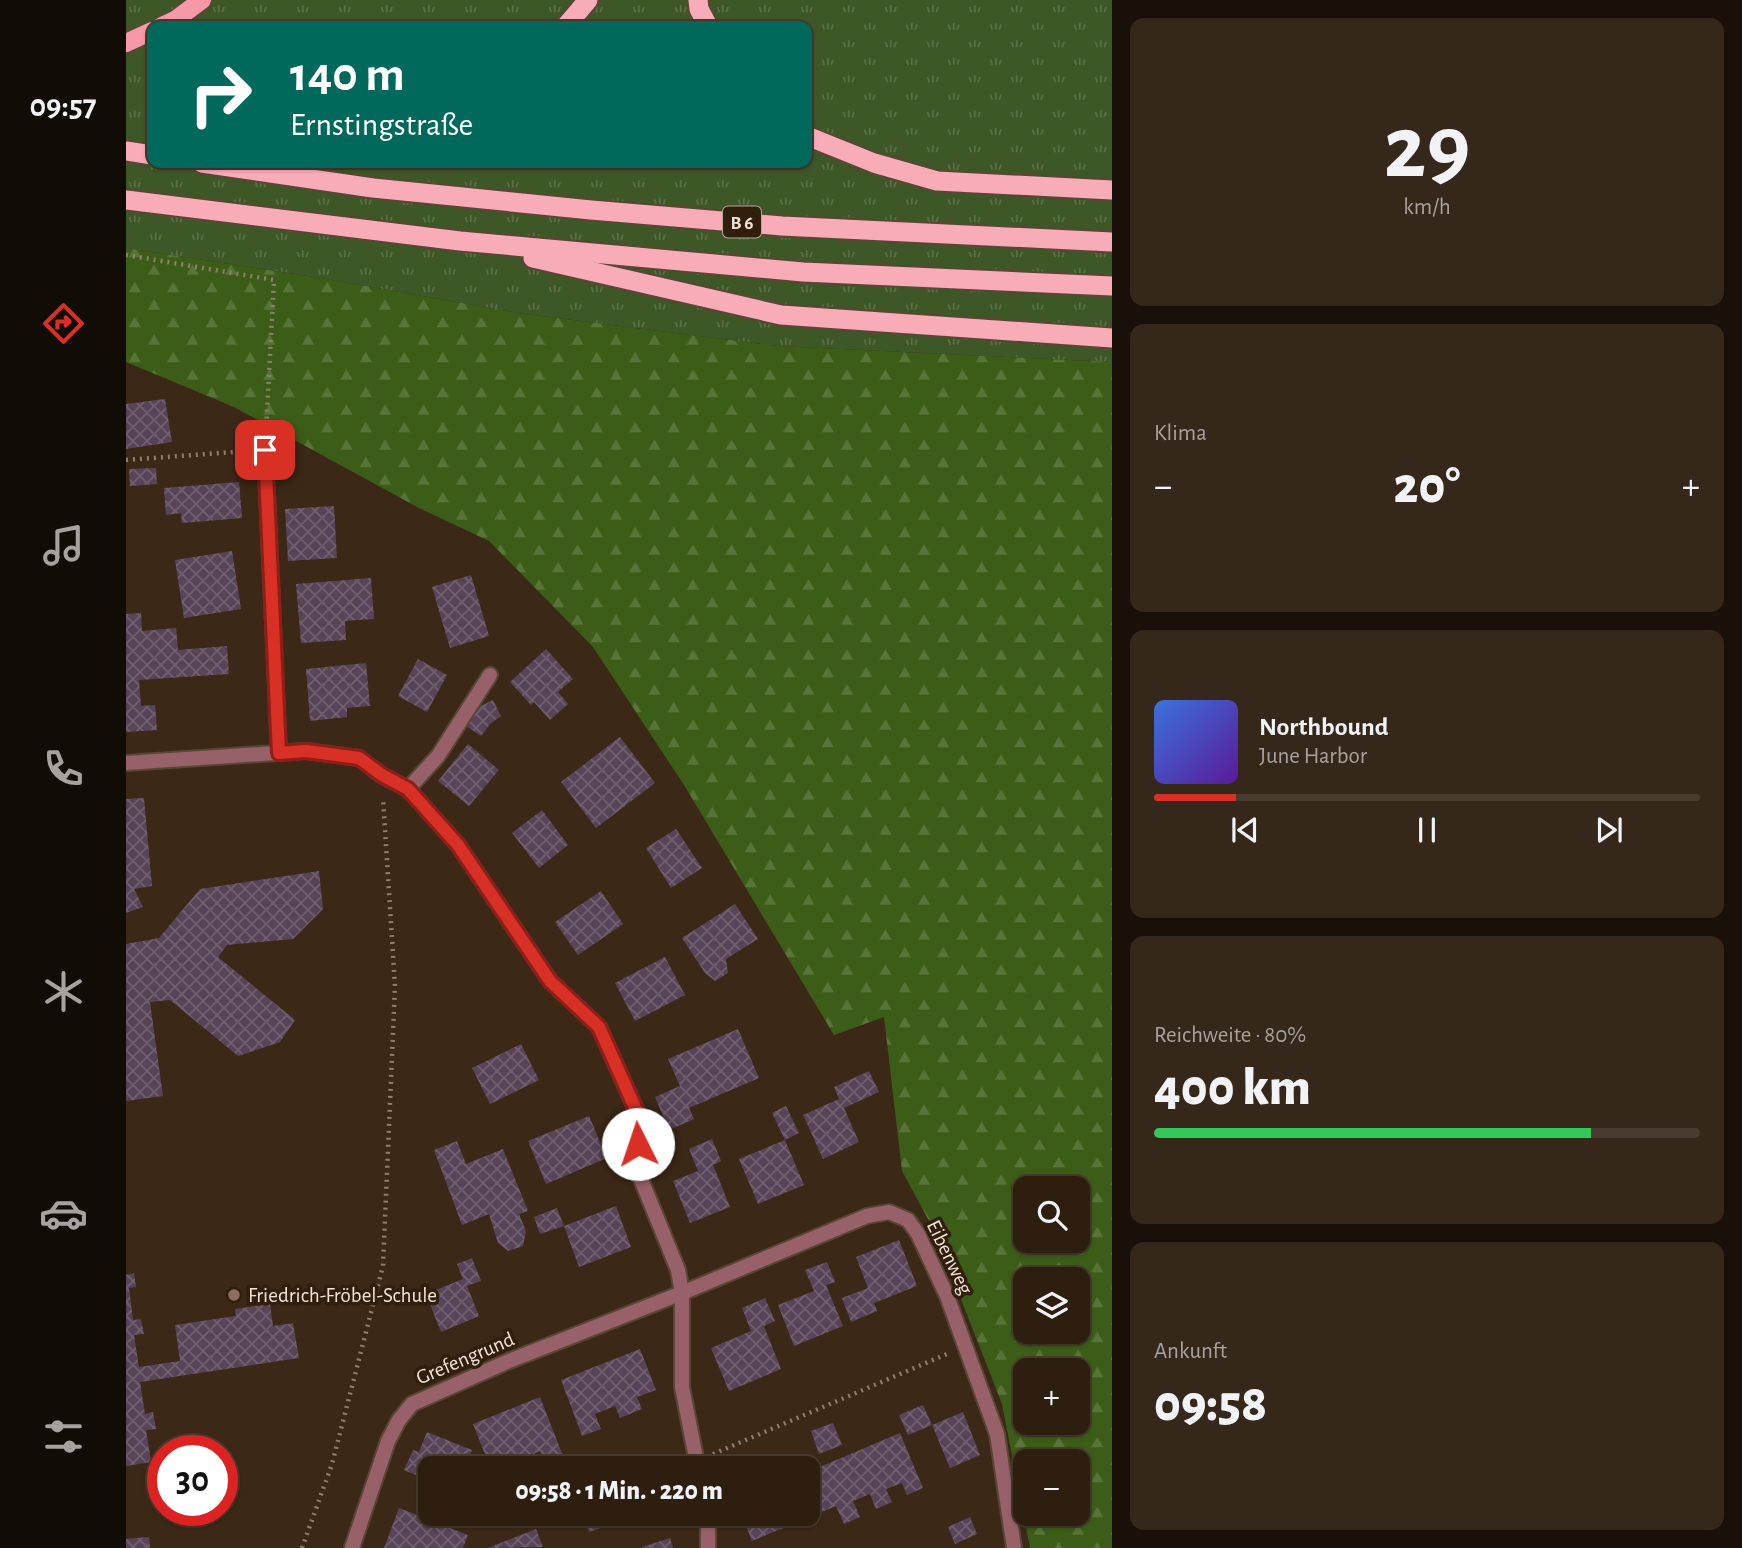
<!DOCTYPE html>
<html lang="de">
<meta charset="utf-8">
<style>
:root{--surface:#2d1e10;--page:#352719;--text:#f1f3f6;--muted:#a7a29f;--line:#483c30;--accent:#d93025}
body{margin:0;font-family:"Alegreya Sans",sans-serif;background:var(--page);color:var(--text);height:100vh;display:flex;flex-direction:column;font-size:26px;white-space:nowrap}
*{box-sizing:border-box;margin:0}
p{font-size:23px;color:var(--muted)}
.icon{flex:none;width:38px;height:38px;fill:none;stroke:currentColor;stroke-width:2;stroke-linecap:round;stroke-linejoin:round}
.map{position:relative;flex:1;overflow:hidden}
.sheet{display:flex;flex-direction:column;gap:18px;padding:18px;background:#191009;width:630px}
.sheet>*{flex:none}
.top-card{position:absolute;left:21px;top:21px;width:665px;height:147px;border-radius:14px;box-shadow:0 2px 5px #0004,0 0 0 2px var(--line);background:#00695c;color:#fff;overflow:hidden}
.controls{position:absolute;left:887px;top:1176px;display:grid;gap:14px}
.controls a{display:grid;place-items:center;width:77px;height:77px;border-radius:14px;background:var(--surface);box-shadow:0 2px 5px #0004,0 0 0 2px var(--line);font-size:35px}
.speed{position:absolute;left:21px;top:1435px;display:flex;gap:14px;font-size:35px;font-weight:700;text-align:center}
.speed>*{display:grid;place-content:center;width:91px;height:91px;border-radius:50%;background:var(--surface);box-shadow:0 2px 5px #0004,0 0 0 2px var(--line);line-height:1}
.speed .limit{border:10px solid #d22;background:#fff;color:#111}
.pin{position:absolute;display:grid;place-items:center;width:60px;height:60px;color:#fff;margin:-30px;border-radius:14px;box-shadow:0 4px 10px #0006}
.me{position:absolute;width:77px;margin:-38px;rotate:356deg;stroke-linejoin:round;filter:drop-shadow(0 0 5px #0008)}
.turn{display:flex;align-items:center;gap:24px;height:147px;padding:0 28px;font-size:32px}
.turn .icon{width:91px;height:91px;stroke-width:2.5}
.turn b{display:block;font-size:49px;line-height:60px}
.big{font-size:52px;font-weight:800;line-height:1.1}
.sheet .tile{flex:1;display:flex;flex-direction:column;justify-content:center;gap:10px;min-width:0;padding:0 24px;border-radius:14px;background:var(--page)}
.sheet .dial{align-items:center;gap:0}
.dial b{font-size:91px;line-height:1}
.song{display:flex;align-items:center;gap:21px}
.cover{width:84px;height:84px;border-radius:10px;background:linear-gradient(135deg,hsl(220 70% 55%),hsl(270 70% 35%))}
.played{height:7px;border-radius:4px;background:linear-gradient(90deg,var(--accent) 15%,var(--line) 15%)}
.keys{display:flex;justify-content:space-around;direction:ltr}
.heat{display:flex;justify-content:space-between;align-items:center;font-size:38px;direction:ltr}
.charge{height:10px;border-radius:5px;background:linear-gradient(90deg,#34c759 80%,var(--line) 0)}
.trip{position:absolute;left:292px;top:1456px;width:402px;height:70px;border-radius:14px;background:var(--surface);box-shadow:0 2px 5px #0004,0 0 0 2px var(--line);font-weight:800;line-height:70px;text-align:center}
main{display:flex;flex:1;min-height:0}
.dock{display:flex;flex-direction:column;width:126px;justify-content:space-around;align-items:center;background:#120c06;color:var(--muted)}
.dock .icon{width:49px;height:49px}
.dock .active{color:var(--accent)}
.dock b{font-size:32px;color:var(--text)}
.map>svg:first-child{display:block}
.grass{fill:url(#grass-tufts);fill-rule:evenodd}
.forest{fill:url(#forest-firs);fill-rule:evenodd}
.building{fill:url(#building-cross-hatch)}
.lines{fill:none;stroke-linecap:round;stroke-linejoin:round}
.service-casing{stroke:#594635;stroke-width:18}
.minor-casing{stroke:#594635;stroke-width:18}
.primary-casing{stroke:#594635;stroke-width:21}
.trunk-casing{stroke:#594635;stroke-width:23}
.path{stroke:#8f7e6f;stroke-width:4.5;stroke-dasharray:2 5;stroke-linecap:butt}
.service{stroke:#986068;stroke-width:14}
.minor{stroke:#986068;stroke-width:14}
.primary{stroke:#f598a7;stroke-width:18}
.trunk{stroke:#f8acb8;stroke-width:19}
.route-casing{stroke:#8d1f18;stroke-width:18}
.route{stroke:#d93025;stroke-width:12}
.education-dot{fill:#8d6e63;stroke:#311e0c;stroke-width:2.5}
.labels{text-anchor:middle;stroke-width:7;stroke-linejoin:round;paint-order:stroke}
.shield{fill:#311e0c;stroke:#b7a89b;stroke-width:2}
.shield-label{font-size:19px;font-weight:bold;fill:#f0e3d8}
.street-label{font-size:21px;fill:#f0e3d8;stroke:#311e0c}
.poi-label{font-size:21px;fill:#f0e3d8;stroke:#311e0c;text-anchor:start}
</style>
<main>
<nav class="dock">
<b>09:57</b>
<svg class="icon active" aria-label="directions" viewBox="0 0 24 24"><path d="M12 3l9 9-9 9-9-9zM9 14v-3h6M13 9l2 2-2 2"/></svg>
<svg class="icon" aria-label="music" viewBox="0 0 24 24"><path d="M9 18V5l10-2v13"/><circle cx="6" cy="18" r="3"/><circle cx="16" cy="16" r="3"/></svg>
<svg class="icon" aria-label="phone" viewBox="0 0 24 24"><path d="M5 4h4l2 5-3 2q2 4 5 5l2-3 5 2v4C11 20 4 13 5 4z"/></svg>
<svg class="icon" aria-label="climate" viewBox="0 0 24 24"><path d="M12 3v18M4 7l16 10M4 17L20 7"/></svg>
<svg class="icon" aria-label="car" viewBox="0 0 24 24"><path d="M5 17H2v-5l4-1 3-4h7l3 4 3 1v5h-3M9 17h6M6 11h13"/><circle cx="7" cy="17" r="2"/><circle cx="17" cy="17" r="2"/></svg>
<svg class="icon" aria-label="filters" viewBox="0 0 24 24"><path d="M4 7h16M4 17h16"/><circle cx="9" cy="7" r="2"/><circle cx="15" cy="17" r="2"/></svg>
</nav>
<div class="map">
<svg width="986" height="1548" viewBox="0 0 986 1548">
<defs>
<pattern id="grass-tufts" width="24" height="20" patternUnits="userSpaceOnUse" patternTransform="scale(1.75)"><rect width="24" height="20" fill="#3e5727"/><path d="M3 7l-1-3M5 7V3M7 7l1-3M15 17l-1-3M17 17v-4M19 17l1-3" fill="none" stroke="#5a6f46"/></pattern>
<pattern id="forest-firs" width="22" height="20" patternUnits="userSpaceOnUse" patternTransform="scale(1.75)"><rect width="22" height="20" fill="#3c5d17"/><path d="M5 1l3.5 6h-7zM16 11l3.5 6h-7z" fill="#587438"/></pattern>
<pattern id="building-cross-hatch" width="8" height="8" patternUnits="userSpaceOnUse" patternTransform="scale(1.75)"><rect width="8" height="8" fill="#584458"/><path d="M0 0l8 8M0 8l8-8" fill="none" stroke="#705f6f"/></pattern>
</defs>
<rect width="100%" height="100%" fill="#3c2816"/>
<path class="grass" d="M0 0H986V362L652 346 392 313 195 278 0 248ZM26 26H681V163H26Z"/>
<path class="forest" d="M0 248 195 278 392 313 652 346 986 362V1548H904L876 1404 808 1230 776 1171 758 1017 708 1035 558 785 467 647 363 541 293 508 108 407 0 362ZM900 1188H952V1241H900ZM900 1279H952V1332H900ZM900 1370H952V1423H900ZM900 1461H952V1514H900Z"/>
<g class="building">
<path d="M39 399 46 442 0 449V404Z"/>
<path d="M30 468 31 484 4 486 3 469Z"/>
<path d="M113 482 116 518 56 523 55 513 40 515 38 488Z"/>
<path d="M208 506 211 558 162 561 159 509Z"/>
<path d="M106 551 115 609 58 618 49 560Z"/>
<path d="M345 575 363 636 324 648 306 587Z"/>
<path d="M245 578 248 619 219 621 220 640 175 643 170 584Z"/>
<path d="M15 613 16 631 50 628 52 650 101 646 103 674 13 680 15 706 29 705 31 730 0 732V614Z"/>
<path d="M420 649 447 679 432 692 442 704 424 720 408 702 405 705 384 682Z"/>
<path d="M292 659 321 675 301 712 272 696Z"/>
<path d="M240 663 244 706 221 708V717L184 721 180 669Z"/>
<path d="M367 700 375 716 364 724 355 736 340 726 351 708Z"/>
<path d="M494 737 529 783 470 828 435 782Z"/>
<path d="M342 744 373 770 343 806 312 781Z"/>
<path d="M18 798 26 886 8 889 17 907 0 913V799Z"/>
<path d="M416 810 442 845 413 868 386 833Z"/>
<path d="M550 829 576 868 545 888 520 848Z"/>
<path d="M193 871 197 909 167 939 101 945 92 957 169 1020 154 1042 112 1056 44 1000 24 1002 37 1096 0 1101V944L33 938 74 889Z"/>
<path d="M475 891 497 924 452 955 429 922Z"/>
<path d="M609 904 632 939 600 959 602 973 589 981 579 973 556 938Z"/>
<path d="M539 957 559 995 509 1021 489 983Z"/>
<path d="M612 1029 633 1078 563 1108 568 1119 543 1130 529 1097 554 1086 542 1059Z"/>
<path d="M395 1044 413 1080 364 1104 346 1068Z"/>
<path d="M743 1071 753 1092 718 1108 733 1142 697 1159 677 1115 713 1099 708 1087Z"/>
<path d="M660 1106 673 1133 659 1140 678 1185 632 1204 613 1159 659 1140 646 1113Z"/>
<path d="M463 1116 481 1158 420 1184 402 1141Z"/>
<path d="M586 1139 595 1161 587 1165 604 1207 564 1223 547 1181 572 1171 563 1149Z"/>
<path d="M331 1141 340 1164 377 1149 402 1211 393 1214 400 1231 397 1246 382 1251 372 1243 363 1214 336 1225 308 1150Z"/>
<path d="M490 1206 505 1247 453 1267 438 1226Z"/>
<path d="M431 1208 438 1226 414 1234 408 1217Z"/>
<path d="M773 1240 791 1286 748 1303 751 1311 725 1322 716 1298 742 1288 730 1257Z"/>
<path d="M346 1258 355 1281 341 1286 353 1316 315 1332 300 1294 337 1279 331 1264Z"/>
<path d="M701 1262 709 1282 700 1285 717 1326 668 1346 652 1305 688 1291 679 1270Z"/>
<path d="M8 1273 10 1287 3 1288 7 1320 15 1319 18 1334 8 1335 13 1367 54 1361 49 1325 110 1316 109 1309 144 1304 147 1326 167 1323 173 1358 14 1382 19 1414 27 1412 30 1429 20 1430 25 1462 0 1466V1275Z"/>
<path d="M639 1298 649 1321 638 1326 655 1369 603 1391 585 1348 625 1331 616 1308Z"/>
<path d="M514 1349 530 1390 511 1397 516 1409 494 1418 489 1406 469 1414 475 1429 456 1436 435 1380Z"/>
<path d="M414 1397 437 1456 419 1463 414 1451 399 1458 403 1468H381L378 1461 364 1467 347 1424Z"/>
<path d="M797 1405 806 1425 837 1412 854 1455 824 1468 806 1425 782 1435 773 1415Z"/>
<path d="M707 1423 716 1445 693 1454 685 1431Z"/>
<path d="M301 1432 346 1450 338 1468H304V1481L278 1470 287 1450 293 1452Z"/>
<path d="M774 1433 797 1488 781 1495 776 1483 760 1489 766 1502 750 1509 744 1494 727 1501 734 1517 718 1524 710 1506 626 1541 615 1514H682V1472Z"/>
<path d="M536 1458 540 1468H509Z"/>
<path d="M273 1508 342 1535 337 1548H258Z"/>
<path d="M457 1514H512L463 1532Z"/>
<path d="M844 1517 851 1534 829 1544 822 1527Z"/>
<path d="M410 1529 417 1547 362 1548Z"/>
<path d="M23 1537 24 1548H0V1539Z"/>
<path d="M544 1538 547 1548H516V1547Z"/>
</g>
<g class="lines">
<defs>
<path id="service" d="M282 789 312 756 364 675"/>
<g id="minor">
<path d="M139 450 153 753"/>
<path d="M0 763 180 751 233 758 255 775 282 789 332 845 424 981 473 1027 515 1121 510 1167 552 1270 556 1293V1387L572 1468"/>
<path d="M582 1514V1548"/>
<path d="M226 1548 262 1441 273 1420 286 1404 383 1361 556 1293 741 1216 763 1212 782 1220 792 1234 821 1296 871 1434 888 1548"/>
</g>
<g id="primary">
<path d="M36 26 49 20 76 0"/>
<path d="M0 43 26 31"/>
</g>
<g id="trunk">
<path d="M572 0 573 9 582 26"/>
<path d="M440 26 462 0"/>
<path d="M681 136 748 163 811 181 986 190"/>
<path d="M0 151 26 155"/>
<path d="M76 163 247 188 465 210 656 226 986 242"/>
<path d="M0 200 334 241 677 272 986 286"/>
<path d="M407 258 655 315 986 338"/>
</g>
</defs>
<use href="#service" class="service-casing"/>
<use href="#minor" class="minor-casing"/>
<use href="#primary" class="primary-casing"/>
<use href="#trunk" class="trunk-casing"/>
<g class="path">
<path d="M0 255 148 280 140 431"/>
<path d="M0 460 121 451"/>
<path d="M587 1454 821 1354"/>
<path d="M176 1548 206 1464 257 1266 269 986 257 798"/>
</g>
<use href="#service" class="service"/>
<use href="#minor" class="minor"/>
<use href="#primary" class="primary"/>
<use href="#trunk" class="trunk"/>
</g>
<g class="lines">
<defs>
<path id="route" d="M139 450 153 753 180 751 233 758 256 775 282 789 332 845 424 981 473 1027 515 1121 512 1144"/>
</defs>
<use href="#route" class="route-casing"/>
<use href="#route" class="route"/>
</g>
<circle class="education-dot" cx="108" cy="1295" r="7"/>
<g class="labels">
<rect class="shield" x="597" y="206.5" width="38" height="31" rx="5"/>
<g class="shield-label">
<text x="616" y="229">B 6</text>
</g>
<g class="street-label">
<text transform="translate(824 1257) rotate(64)" y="7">Eibenweg</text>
<text transform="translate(339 1358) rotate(-23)" y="7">Grefengrund</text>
</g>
<g class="poi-label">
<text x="122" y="1302">Friedrich-Fröbel-Schule</text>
</g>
</g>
</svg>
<div class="controls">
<a><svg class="icon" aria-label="search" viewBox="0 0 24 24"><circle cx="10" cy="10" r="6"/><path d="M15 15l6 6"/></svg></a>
<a><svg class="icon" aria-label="layers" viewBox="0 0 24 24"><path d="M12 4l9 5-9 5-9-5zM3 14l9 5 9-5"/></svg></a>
<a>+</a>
<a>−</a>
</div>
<div class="speed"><div class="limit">30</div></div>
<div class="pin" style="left:139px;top:450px;background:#d93025"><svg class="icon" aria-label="arrive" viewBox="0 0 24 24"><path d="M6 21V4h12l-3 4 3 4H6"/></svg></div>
<svg class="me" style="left:512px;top:1144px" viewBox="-20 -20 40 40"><circle r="19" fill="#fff"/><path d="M0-13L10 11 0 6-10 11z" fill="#d93025"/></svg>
<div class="trip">09:58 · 1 Min. · 220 m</div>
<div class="top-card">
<div class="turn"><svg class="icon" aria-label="right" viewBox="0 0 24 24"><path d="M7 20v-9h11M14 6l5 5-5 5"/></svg><div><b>140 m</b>Ernstingstraße</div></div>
</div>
</div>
<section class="sheet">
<div class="tile dial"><b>29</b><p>km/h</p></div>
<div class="tile"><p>Klima</p>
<div class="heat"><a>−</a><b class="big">20°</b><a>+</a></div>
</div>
<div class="tile">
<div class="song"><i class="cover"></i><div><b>Northbound</b><p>June Harbor</p></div></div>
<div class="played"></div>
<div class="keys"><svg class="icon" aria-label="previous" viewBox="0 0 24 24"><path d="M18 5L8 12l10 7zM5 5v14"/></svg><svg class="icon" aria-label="pause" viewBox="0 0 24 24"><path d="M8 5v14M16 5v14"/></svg><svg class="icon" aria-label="next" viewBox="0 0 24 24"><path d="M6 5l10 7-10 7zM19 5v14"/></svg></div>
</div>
<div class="tile"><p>Reichweite · 80%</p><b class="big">400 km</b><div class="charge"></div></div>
<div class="tile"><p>Ankunft</p><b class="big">09:58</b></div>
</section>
</main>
